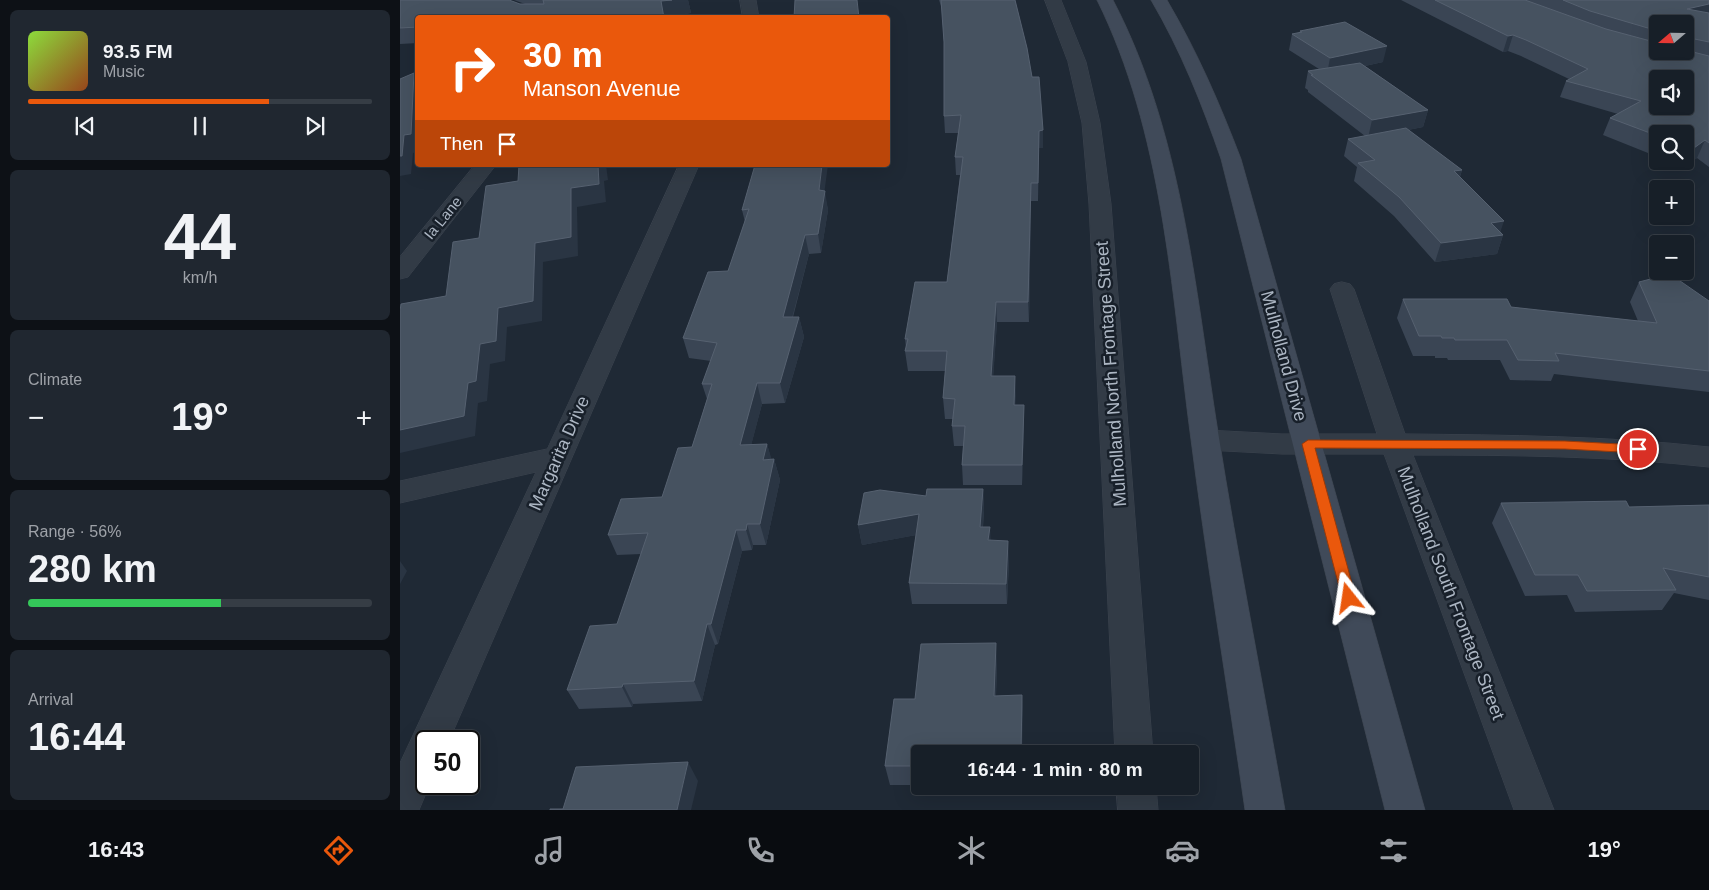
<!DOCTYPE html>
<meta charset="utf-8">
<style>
:root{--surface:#171f28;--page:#202730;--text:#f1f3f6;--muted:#9ea2a8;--line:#363d45;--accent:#ea580c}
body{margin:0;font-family:Arial,sans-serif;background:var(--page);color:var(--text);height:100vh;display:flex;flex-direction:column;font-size:19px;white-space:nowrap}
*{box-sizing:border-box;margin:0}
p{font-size:16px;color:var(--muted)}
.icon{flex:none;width:28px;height:28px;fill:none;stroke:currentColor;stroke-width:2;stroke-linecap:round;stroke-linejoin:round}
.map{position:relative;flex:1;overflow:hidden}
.details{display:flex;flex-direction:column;gap:10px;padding:10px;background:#0d1116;width:400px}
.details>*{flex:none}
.guide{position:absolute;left:15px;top:15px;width:475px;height:152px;border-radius:5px;box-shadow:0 5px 20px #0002,0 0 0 1px var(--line);background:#ea580c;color:#fff;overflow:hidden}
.needle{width:32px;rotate:250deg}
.fabs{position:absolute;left:1249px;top:15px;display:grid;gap:10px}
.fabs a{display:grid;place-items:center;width:45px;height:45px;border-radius:5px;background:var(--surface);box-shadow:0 5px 20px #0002,0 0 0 1px var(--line);font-size:25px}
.speed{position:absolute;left:15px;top:730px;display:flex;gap:10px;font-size:25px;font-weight:700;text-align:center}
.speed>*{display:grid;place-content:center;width:65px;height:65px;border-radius:50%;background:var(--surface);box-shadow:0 5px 20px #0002,0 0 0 1px var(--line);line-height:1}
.speed .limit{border:2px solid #111;border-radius:8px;background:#fff;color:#111}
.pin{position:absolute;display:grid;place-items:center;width:42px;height:42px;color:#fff;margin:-21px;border:2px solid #fff;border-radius:50%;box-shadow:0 1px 5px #0007}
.me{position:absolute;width:55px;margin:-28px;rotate:345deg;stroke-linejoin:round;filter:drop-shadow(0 0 4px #0008)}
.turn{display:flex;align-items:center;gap:18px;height:105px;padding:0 25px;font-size:22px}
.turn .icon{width:65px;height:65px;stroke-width:2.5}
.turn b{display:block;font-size:35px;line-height:42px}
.then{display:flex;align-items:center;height:48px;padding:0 25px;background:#0003;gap:10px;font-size:19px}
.big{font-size:38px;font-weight:600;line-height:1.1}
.details .widget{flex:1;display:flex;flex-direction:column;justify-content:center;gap:8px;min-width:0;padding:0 18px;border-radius:8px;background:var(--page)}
.details .dial{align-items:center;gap:0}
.dial b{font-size:65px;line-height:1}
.song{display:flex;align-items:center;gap:15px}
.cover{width:60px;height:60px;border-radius:8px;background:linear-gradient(135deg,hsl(90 70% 55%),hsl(20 70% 35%))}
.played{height:5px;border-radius:2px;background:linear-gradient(90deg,var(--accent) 70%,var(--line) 70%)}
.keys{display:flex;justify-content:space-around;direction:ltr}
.heat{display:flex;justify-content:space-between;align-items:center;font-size:28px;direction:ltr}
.charge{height:8px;border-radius:4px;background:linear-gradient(90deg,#34c759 56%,var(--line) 0)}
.trip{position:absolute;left:511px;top:745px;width:288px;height:50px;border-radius:5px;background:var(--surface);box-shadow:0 5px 20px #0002,0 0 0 1px var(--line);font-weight:600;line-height:50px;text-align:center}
.menu{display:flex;height:80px;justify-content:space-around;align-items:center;background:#090c10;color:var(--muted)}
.menu .icon{width:35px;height:35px}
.menu .active{color:var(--accent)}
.menu b{font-size:22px;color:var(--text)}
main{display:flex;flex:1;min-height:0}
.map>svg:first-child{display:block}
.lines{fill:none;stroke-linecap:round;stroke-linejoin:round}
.minor-casing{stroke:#3c444f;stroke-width:1}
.secondary-casing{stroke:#3c444f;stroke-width:1}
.minor{fill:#323b46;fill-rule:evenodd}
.secondary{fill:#404a59;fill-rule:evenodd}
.wall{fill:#3a4554;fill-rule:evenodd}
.shaded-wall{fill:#2a3543}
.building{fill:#465260;stroke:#566170;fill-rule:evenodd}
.route{fill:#ea580c;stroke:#983908}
.labels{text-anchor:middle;stroke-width:5;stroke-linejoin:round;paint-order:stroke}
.far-street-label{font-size:15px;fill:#acb6c3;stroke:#18202a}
.street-label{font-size:18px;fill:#acb6c3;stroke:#18202a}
</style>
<main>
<section class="details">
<div class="widget">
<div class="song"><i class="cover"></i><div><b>93.5 FM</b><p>Music</p></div></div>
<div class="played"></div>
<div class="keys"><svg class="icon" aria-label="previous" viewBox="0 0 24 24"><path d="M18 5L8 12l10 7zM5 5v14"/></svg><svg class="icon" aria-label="pause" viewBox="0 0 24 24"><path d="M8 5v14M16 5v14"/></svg><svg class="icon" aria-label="next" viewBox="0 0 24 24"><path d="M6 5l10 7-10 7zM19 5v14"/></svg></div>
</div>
<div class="widget dial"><b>44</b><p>km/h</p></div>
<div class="widget"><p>Climate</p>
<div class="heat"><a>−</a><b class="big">19°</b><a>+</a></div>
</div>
<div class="widget"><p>Range · 56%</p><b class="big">280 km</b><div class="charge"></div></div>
<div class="widget"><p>Arrival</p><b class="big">16:44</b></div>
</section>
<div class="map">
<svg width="1309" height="810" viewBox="0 0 1309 810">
<rect width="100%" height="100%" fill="#1f2935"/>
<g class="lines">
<defs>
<g id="minor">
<path d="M340 0H356L359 18H343Z"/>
<path d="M645 0H661L686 62 700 123 711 204 753 754H715L689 204 682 123 668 62Z"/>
<path d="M75 165H96L8 277 0 279V257Z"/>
<path d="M279 165H299L49 741H26V784H30L19 810H0V763L136 472 0 503V481L147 449Z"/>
<path d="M942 282 950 284 954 289 1005 434C1107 435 1208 436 1309 447V467C1210 456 1112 455 1013 455L1154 810H1114L984 454H882L806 450 796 447 792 440 796 433 806 430 882 434H977L930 289 934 284Z"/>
<path d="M716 786H756L758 810H718Z"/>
</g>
<g id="secondary">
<path d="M697 0H713C782 132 795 287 818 432 838 558 863 684 885 810H845C827 684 806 558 790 432 771 287 763 133 697 0Z"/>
<path d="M751 0H767C797 51 820 104 841 159L1025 810H985L821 159C802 104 781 51 751 0Z"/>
</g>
</defs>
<use href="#minor" class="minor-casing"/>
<use href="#secondary" class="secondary-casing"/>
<use href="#minor" class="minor"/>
<use href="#secondary" class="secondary"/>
</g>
<g class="wall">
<path d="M0 0 120 4H125L114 0H288L291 13 265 17 18 18V43L0 44Z"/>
<path d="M539 0H615L643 130V148H639L638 201H631L629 322H597L593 376H615V405H624V425L622 485H563L562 465 563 446H554L552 426 553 419H545L543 398 545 371H508L505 351 506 348 505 339 547 282 560 175H556L555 157 558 133H545L544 116V42L542 9Z"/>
<path d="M1001 0H1309V167L1297 158 1285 166 1267 161H1285V134H1258V157L1203 135 1210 118 1218 114 1160 97 1166 81 1169 79 1121 56 1108 51 1103 52ZM1258 24H1285V51H1258Z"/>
<path d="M900 31 983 62 965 66 1028 110 1023 127 1008 130 1062 170 1060 177 1103 235 1097 254 1035 262 994 216 954 181 957 167 944 156 948 139 965 136 908 92V90L905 88 908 71 919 69 889 50 892 34 899 33Z"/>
<path d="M424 191 428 210 421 253 409 254 393 317H399L404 337 385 403 362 404 351 445 367 444 371 459H374L380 480 366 545H353L352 550 342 551 318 644 315 645 302 701 233 704 232 707 179 709 167 690 217 624 241 554 217 555 208 535 262 497 292 447 307 399 302 384 311 361 289 358 283 338 328 271 345 222 342 210Z"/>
<path d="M1239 282 1309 301V392L1154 374 1151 381 1110 380 1100 360H1048L1047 358H1035V356H1013L997 318 1003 299 1111 307 1238 321 1230 302Z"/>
<path d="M583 489 584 510 583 527H590V540L609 561 607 604H512L509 583 516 535 462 545 458 525 526 496Z"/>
<path d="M1101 503 1229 507 1309 505V600L1274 593 1262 610 1175 612 1167 595 1125 596 1092 523Z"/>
<path d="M597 663 596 696 622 695 623 715 520 754V785H490L485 766 515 699Z"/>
<rect x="563" y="786" width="59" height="3"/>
</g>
<g class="shaded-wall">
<path d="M272 0H288L291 13 265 17V18H264L261 1Z"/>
<path d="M1309 4V18L1287 9Z"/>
<path d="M1113 35 1108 51 1103 52 1108 36Z"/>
<path d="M987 46 983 62 927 74 930 58Z"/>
<path d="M14 73 18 80V152L13 153 11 174 0 176V156L4 135Z"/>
<path d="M1028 110 1023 127 968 138 972 120Z"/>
<path d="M643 130V148H639L638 201 639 131Z"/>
<path d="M1305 140 1297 158 1285 166 1294 148Z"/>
<path d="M198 165H206L208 180 204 181 206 202 177 207 178 256 143 262 142 321 107 327 105 361 90 364 87 401 78 403 75 436 0 453V430L68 383 80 344 98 308 135 243 171 188Z"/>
<path d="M422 165H428L423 202 425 191 428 210 421 253 418 234 419 190Z"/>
<path d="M1062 170 1056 188 1054 171Z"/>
<path d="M631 183V201L629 322 628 302Z"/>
<path d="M1104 221 1099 236 1103 235 1097 254 1035 262 1041 243 1091 223Z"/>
<path d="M405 235 409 254 387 337 383 317Z"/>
<path d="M596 302 597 322 592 396 591 376Z"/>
<path d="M399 317 404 337 385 403 380 383Z"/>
<path d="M615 376 616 396 614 425V405Z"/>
<path d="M357 383 362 404 346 465 340 445Z"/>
<path d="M624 405V425L622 485V465Z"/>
<path d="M367 444 373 464 363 460Z"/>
<path d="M374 459 380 480 366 545 360 524Z"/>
<path d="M583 489 584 510 581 547 580 527Z"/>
<path d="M519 514 522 534 462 545 458 525Z"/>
<path d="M347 524 353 545 352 550 346 530Z"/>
<path d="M590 527 591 547 588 540Z"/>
<path d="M336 530 342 551 318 644 311 624Z"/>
<path d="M608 541 609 561 607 604 606 584Z"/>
<path d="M0 561 7 571 0 584Z"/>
<path d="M307 624 315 645 302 701 294 681Z"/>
<path d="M596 643 597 663 595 715 594 696Z"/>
<path d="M223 684 233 704 232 707 222 687Z"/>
<path d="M622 695 623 715 622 754H621Z"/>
<path d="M288 762 298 781 291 810H277Z"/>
</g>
<g class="building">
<path d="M0 0H109L120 4H144L143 0H272L261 1 264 18H18V27L0 28Z"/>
<path d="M395 0H457L459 18H394Z"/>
<path d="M541 0H615L627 48 632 77H639L643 130 639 131 638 183H631L628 302H596L591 376H615L614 405H624L622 465H562L565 426H552L555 399 543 398 547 351H505L508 339H505L515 282H547L563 157H555L561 115 544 116V42Z"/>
<path d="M1035 0H1125L1206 29 1258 43V51H1285V50L1309 56V143L1305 140 1294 148 1285 146V134H1258V136L1210 118 1241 101 1166 81 1188 69 1126 40 1113 35 1108 36ZM1258 79H1285V106H1258Z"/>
<path d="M1163 0H1309V4L1287 9 1309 13V42L1285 37V24H1258V31L1190 11Z"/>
<path d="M945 22 987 46 930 58 892 34 902 32 900 31Z"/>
<path d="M960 63 1028 110 972 120 911 75H913L908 71Z"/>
<path d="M14 73 11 134 4 135 2 156H0V79Z"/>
<path d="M1006 128 1062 170 1054 171 1104 221 1091 223 1103 235 1041 243 999 197 958 163 975 160 948 139Z"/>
<path d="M119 165H198L199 184 171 188V237L135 243 133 301 98 308 96 341 80 344 76 381 68 383 64 416 0 430V311L1 304 46 296 53 242 79 238 86 186 118 181Z"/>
<path d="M355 165H422L419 190 425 191 418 234 405 235 383 317H399L380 383H357L340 445 367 444 363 460 374 459 360 524H347L346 530H336L311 624H307L294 681 223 684 222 687 167 690 190 626 217 624 248 533 208 535 221 499 262 497 278 448 292 447 312 384H302L317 343 283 338 308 272 328 271 349 209 342 210Z"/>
<path d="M1270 274 1309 301V371L1155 353 1159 361 1118 360 1107 340H1055L1054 338H1042L1041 336H1019L1003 299H1107L1111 307 1257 323 1239 282Z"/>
<path d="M527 489H583L580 527H590L588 540 608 541 606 584 509 583 519 514 458 525 464 493 480 490 526 496Z"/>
<path d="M1226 501 1229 507 1309 505V577L1263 568 1276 590 1187 591 1178 575H1135L1101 503Z"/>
<path d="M596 643 594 696 622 695 621 754H520V766H485L494 699H515L521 644Z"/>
<path d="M288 762 277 810H150V809H163L176 767Z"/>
</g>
<path class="route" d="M908 440 1165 441 1238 445 1243 449 1238 453 1165 449 915 448 956 598 954 602 949 604 944 602 942 598 902 444Z"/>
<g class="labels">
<g class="far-street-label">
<text transform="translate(43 218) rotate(-51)" y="5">Ia Lane</text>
</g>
<g class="street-label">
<text transform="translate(884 356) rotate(75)" y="6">Mulholland Drive</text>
<text transform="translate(711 374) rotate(-94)" y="6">Mulholland North Frontage Street</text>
<text transform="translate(159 453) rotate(-66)" y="6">Margarita Drive</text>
<text transform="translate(1051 593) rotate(69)" y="6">Mulholland South Frontage Street</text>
</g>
</g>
</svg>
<div class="fabs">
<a><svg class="needle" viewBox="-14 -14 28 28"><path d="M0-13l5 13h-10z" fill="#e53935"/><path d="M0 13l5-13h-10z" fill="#9ea2a8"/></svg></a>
<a><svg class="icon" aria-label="sound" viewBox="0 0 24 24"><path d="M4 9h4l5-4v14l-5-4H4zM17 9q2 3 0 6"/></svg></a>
<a><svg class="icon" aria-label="search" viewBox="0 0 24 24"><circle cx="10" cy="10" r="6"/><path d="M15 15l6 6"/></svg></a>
<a>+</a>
<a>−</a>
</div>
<div class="speed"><div class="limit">50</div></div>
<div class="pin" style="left:1238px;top:449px;background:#d93025"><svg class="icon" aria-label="arrive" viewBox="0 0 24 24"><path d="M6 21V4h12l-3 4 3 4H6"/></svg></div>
<svg class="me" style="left:949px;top:598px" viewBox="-20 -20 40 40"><path d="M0-17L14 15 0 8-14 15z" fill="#ea580c" stroke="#fff" stroke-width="4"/></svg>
<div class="trip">16:44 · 1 min · 80 m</div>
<div class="guide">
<div class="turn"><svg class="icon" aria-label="right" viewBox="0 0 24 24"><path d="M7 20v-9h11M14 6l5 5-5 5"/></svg><div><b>30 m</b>Manson Avenue</div></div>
<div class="then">Then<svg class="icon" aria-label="arrive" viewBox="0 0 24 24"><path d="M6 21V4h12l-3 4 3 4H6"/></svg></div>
</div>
</div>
</main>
<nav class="menu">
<b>16:43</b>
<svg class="icon active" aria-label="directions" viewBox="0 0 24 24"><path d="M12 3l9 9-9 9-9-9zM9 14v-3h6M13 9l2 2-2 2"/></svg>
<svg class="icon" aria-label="music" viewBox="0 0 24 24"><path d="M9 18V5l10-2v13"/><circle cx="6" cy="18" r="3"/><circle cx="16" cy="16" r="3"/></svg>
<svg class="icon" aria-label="phone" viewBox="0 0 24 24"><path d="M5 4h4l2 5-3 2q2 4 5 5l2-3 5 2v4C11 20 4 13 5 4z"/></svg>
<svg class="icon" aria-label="climate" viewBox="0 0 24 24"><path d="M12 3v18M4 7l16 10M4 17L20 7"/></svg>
<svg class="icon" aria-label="car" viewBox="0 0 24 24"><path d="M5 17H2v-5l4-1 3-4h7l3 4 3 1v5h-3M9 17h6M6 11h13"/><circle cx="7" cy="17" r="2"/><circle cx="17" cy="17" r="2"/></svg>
<svg class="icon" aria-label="filters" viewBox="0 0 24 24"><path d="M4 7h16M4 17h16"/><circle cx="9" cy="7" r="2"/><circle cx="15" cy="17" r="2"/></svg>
<b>19°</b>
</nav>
